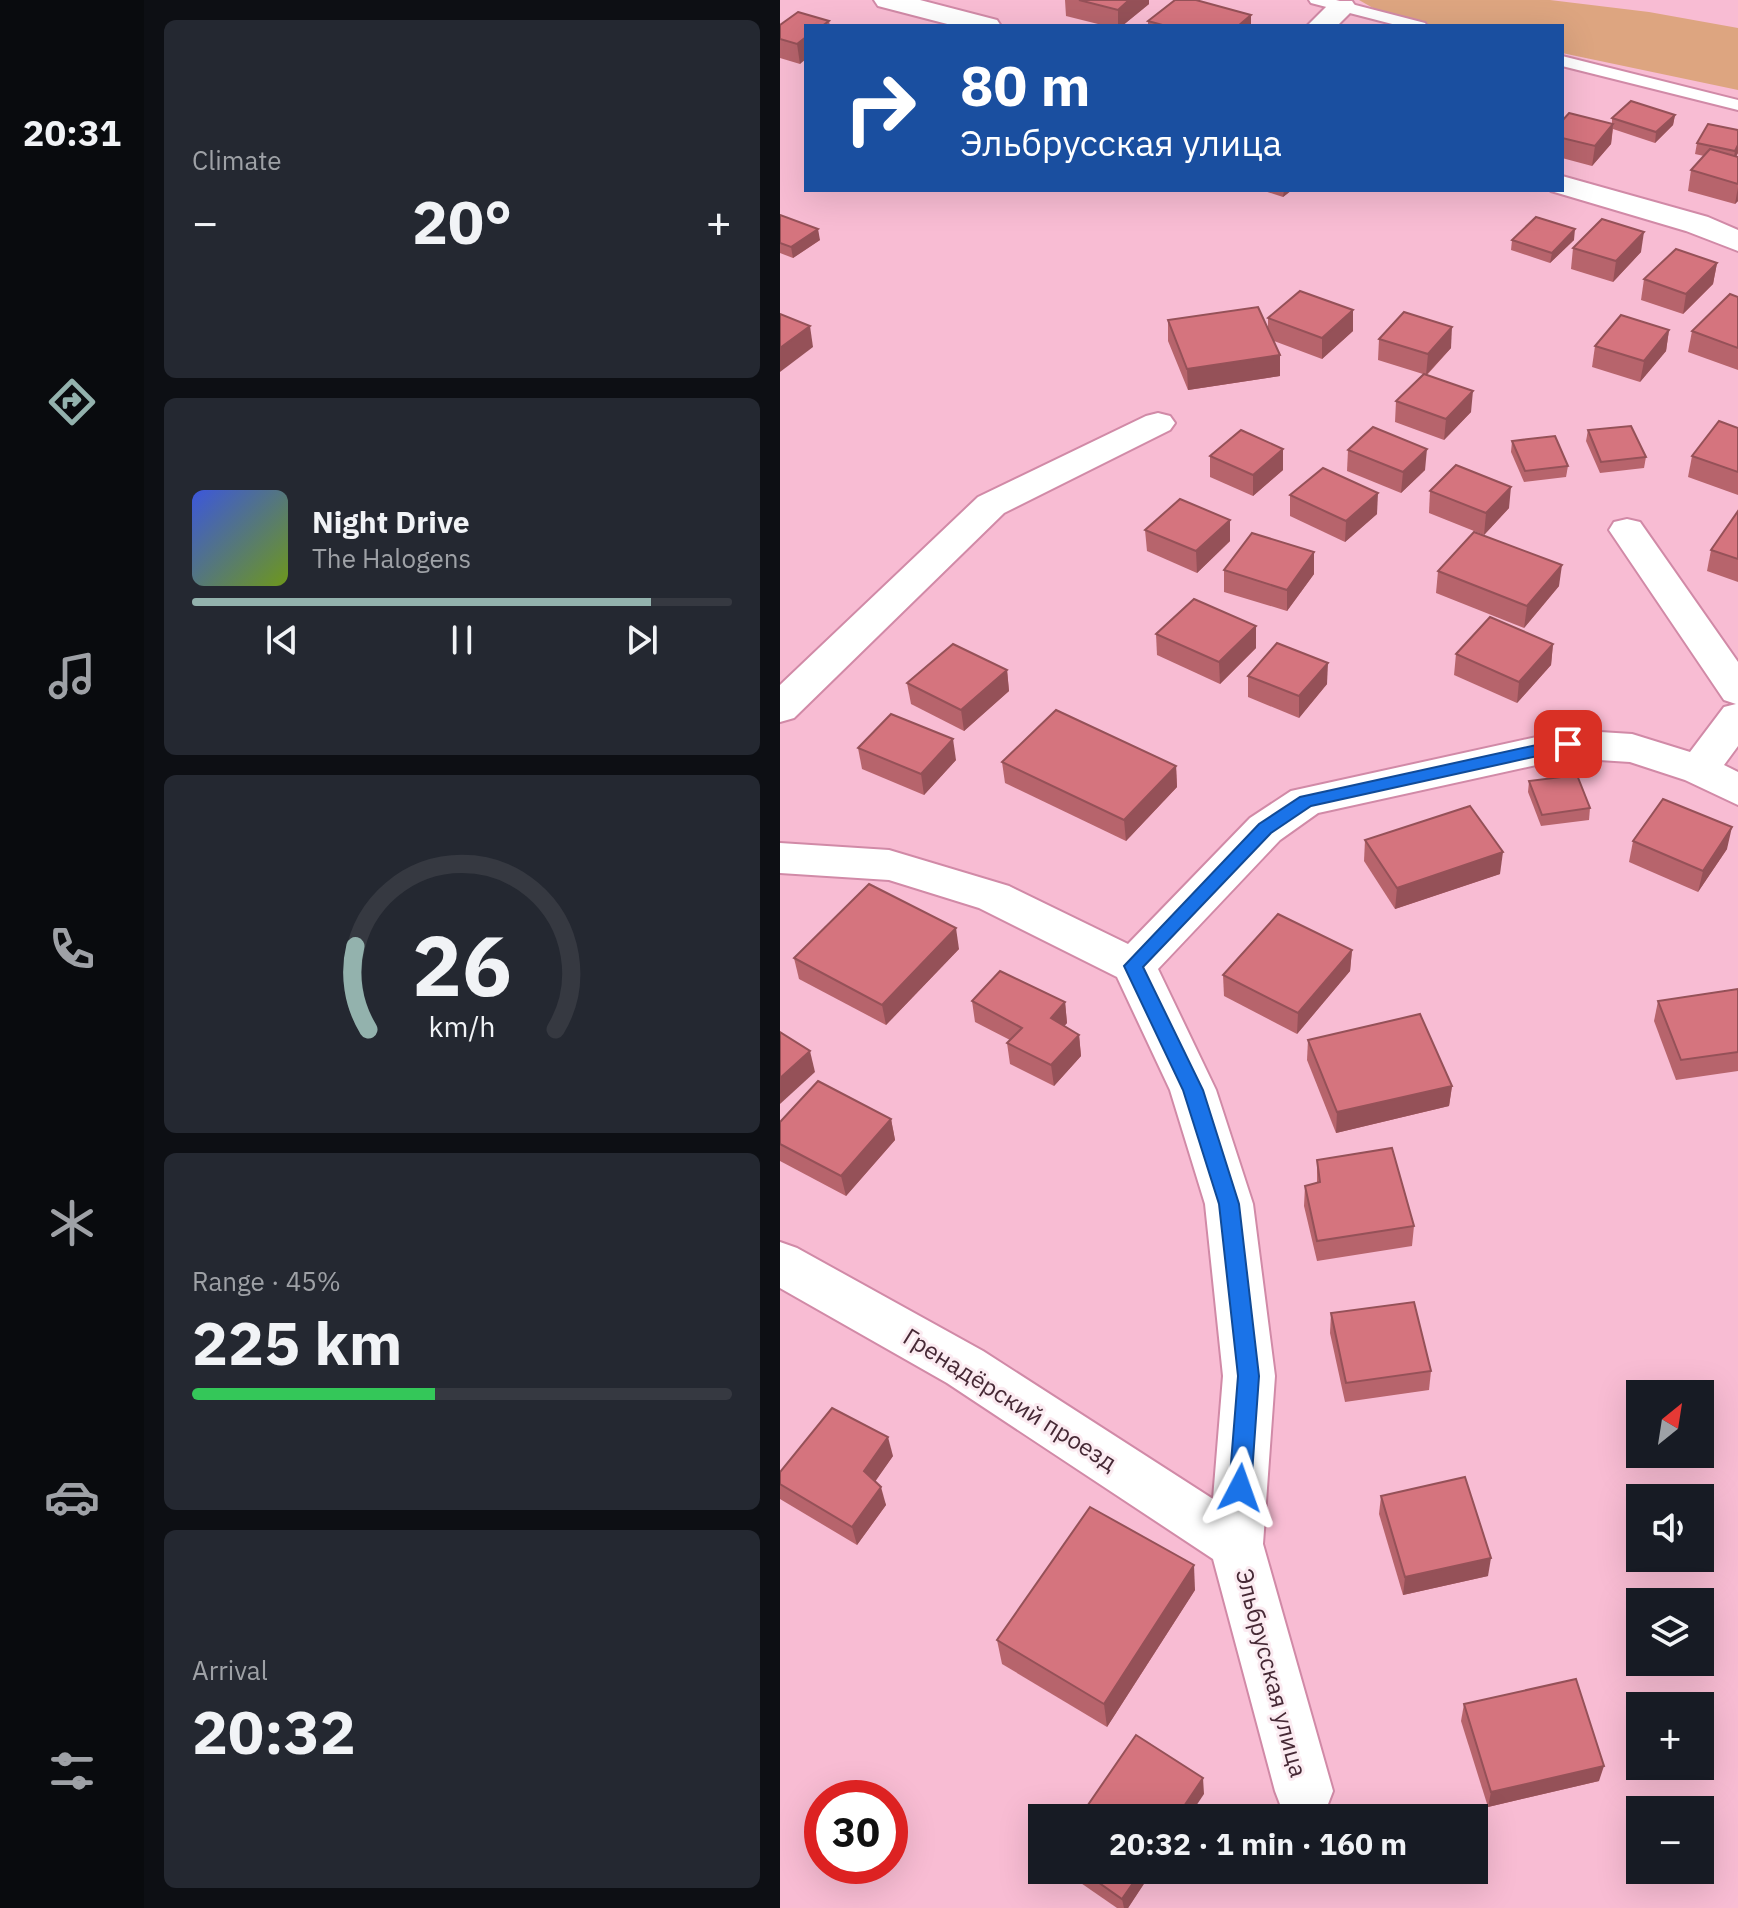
<!DOCTYPE html>
<meta charset="utf-8">
<style>
:root{--surface:#171b24;--page:#242831;--text:#f1f3f6;--muted:#9ea1a6;--line:#363941;--accent:#93b2ad}
body{margin:0;font-family:"IBM Plex Sans",sans-serif;background:var(--page);color:var(--text);height:100vh;display:flex;flex-direction:column;font-size:30px;white-space:nowrap}
*{box-sizing:border-box;margin:0}
p{font-size:26px;color:var(--muted)}
.icon{flex:none;width:44px;height:44px;fill:none;stroke:currentColor;stroke-width:2;stroke-linecap:round;stroke-linejoin:round}
.map{position:relative;flex:1;overflow:hidden}
.panel{display:flex;flex-direction:column;gap:20px;padding:20px;background:#0d0f14;width:636px}
.panel>*{flex:none}
.hud{position:absolute;left:24px;top:24px;width:760px;height:168px;border-radius:0px;box-shadow:0 8px 32px #0002;background:#1a4fa0;color:#fff;overflow:hidden}
.needle{width:52px;rotate:30deg}
.fabs{position:absolute;left:846px;top:1380px;display:grid;gap:16px}
.fabs a{display:grid;place-items:center;width:88px;height:88px;border-radius:0px;background:var(--surface);box-shadow:0 8px 32px #0002;font-size:40px}
.speed{position:absolute;left:24px;top:1780px;display:flex;gap:16px;font-size:40px;font-weight:700;text-align:center}
.speed>*{display:grid;place-content:center;width:104px;height:104px;border-radius:50%;background:var(--surface);box-shadow:0 8px 32px #0002;line-height:1}
.speed .limit{border:12px solid #d22;background:#fff;color:#111}
.pin{position:absolute;display:grid;place-items:center;width:68px;height:68px;color:#fff;margin:-34px;border-radius:16px;box-shadow:0 4px 12px #0006}
.me{position:absolute;width:88px;margin:-44px;rotate:4deg;stroke-linejoin:round;filter:drop-shadow(0 0 6px #0008)}
.turn{display:flex;align-items:center;gap:28px;height:168px;padding:0 24px;font-size:36px}
.turn .icon{width:104px;height:104px;stroke-width:2.5}
.turn b{display:block;font-size:56px;line-height:68px}
.big{font-size:60px;font-weight:800;line-height:1.1}
.panel .tile{flex:1;display:flex;flex-direction:column;justify-content:center;gap:12px;min-width:0;padding:0 28px;border-radius:12px;background:var(--page)}
.panel .dial{align-items:center;gap:0}
.dial svg{height:208px;overflow:visible;fill:none;stroke:var(--line);stroke-width:7;stroke-linecap:round;text-anchor:middle}
.dial text{fill:var(--text);stroke:none}
.song{display:flex;align-items:center;gap:24px}
.cover{width:96px;height:96px;border-radius:12px;background:linear-gradient(135deg,hsl(230 70% 55%),hsl(80 70% 35%))}
.played{height:8px;border-radius:4px;background:linear-gradient(90deg,var(--accent) 85%,var(--line) 85%)}
.keys{display:flex;justify-content:space-around;direction:ltr}
.heat{display:flex;justify-content:space-between;align-items:center;font-size:44px;direction:ltr}
.charge{height:12px;border-radius:6px;background:linear-gradient(90deg,#34c759 45%,var(--line) 0)}
.trip{position:absolute;left:248px;top:1804px;width:460px;height:80px;border-radius:0px;background:var(--surface);box-shadow:0 8px 32px #0002;font-weight:800;line-height:80px;text-align:center}
main{display:flex;flex:1;min-height:0}
.menu{display:flex;flex-direction:column;width:144px;justify-content:space-around;align-items:center;background:#090b0e;color:var(--muted)}
.menu .icon{width:56px;height:56px}
.menu .current{color:var(--accent)}
.menu b{font-size:36px;color:var(--text)}
.map>svg:first-child{display:block}
.green{fill:#dda580}
.lines{fill:none;stroke-linecap:round;stroke-linejoin:round}
.lane-casing{stroke:#d18aa7;stroke-width:4}
.street-casing{stroke:#d18aa7;stroke-width:4}
.lane{fill:#fff;fill-rule:evenodd}
.street{fill:#fff;fill-rule:evenodd}
.wall{fill:#b7646c}
.shaded-wall{fill:#955158}
.building{fill:#d5747e;stroke:#955158;stroke-width:2}
.route{fill:#1a73e8;stroke:#114b97;stroke-width:2}
.labels{text-anchor:middle;stroke-width:6;stroke-linejoin:round;paint-order:stroke}
.street-label{font-size:24px;fill:#462935;stroke:#fbebf1}
</style>
<main>
<nav class="menu">
<b>20:31</b>
<svg class="icon current" aria-label="directions" viewBox="0 0 24 24"><path d="M12 3l9 9-9 9-9-9zM9 14v-3h6M13 9l2 2-2 2"/></svg>
<svg class="icon" aria-label="music" viewBox="0 0 24 24"><path d="M9 18V5l10-2v13"/><circle cx="6" cy="18" r="3"/><circle cx="16" cy="16" r="3"/></svg>
<svg class="icon" aria-label="phone" viewBox="0 0 24 24"><path d="M5 4h4l2 5-3 2q2 4 5 5l2-3 5 2v4C11 20 4 13 5 4z"/></svg>
<svg class="icon" aria-label="climate" viewBox="0 0 24 24"><path d="M12 3v18M4 7l16 10M4 17L20 7"/></svg>
<svg class="icon" aria-label="car" viewBox="0 0 24 24"><path d="M5 17H2v-5l4-1 3-4h7l3 4 3 1v5h-3M9 17h6M6 11h13"/><circle cx="7" cy="17" r="2"/><circle cx="17" cy="17" r="2"/></svg>
<svg class="icon" aria-label="filters" viewBox="0 0 24 24"><path d="M4 7h16M4 17h16"/><circle cx="9" cy="7" r="2"/><circle cx="15" cy="17" r="2"/></svg>
</nav>
<section class="panel">
<div class="tile"><p>Climate</p>
<div class="heat"><a>−</a><b class="big">20°</b><a>+</a></div>
</div>
<div class="tile">
<div class="song"><i class="cover"></i><div><b>Night Drive</b><p>The Halogens</p></div></div>
<div class="played"></div>
<div class="keys"><svg class="icon" aria-label="previous" viewBox="0 0 24 24"><path d="M18 5L8 12l10 7zM5 5v14"/></svg><svg class="icon" aria-label="pause" viewBox="0 0 24 24"><path d="M8 5v14M16 5v14"/></svg><svg class="icon" aria-label="next" viewBox="0 0 24 24"><path d="M6 5l10 7-10 7zM19 5v14"/></svg></div>
</div>
<div class="tile dial"><svg viewBox="0 0 100 80">
<path d="M14 69A42 42 0 1 1 86 69"/>
<path d="M14 69A42 42 0 0 1 9 37" stroke="#93b2ad"/>
<text x="50" y="56" font-size="32" font-weight="700">26</text>
<text x="50" y="72" font-size="11">km/h</text>
</svg></div>
<div class="tile"><p>Range · 45%</p><b class="big">225 km</b><div class="charge"></div></div>
<div class="tile"><p>Arrival</p><b class="big">20:32</b></div>
</section>
<div class="map">
<svg width="958" height="1908" viewBox="0 0 958 1908">
<rect width="100%" height="100%" fill="#f8bcd3"/>
<path class="green" d="M579 0H770L869 12 958 28V90L782 53V26H653L607 16Z"/>
<g class="lines">
<defs>
<g id="lane">
<path d="M529 0H556L645 23 647 26H620L531 3Z"/>
<path d="M782 56 958 100V110L782 66Z"/>
</g>
<g id="street">
<path d="M94 0H140L217 20 221 26H175L98 6Z"/>
<path d="M552 1H572L576 7 557 26H527Z"/>
<path d="M782 176 928 217 958 230V251L906 231 771 191 782 190Z"/>
<path d="M378 413 390 416 395 423 390 430 224 513 14 718 0 722V685L198 497 366 416Z"/>
<path d="M847 519 860 522 958 662V746L944 765 958 772V805L905 780 850 762 788 758 538 813 500 840 378 969 436 1090 473 1204 495 1376 483 1544 553 1791 545 1812C528 1819 520 1819 503 1812L495 1791 433 1559 167 1383 0 1288V1242L17 1248 203 1351 433 1499 443 1376 425 1204 390 1090 337 977 199 908 109 880 0 873V843L109 850 229 886 348 944 470 818 511 791 788 730 852 734 910 752 944 707 956 704 944 700 829 530 834 522Z"/>
</g>
</defs>
<use href="#lane" class="lane-casing"/>
<use href="#street" class="street-casing"/>
<use href="#lane" class="lane"/>
<use href="#street" class="street"/>
</g>
<g class="wall">
<path d="M285 0H369V4L342 26H326L286 16Z"/>
<path d="M471 15V26H368V21Z"/>
<path d="M49 21 50 26H26L20 64 0 58V25Z"/>
<path d="M895 115 893 125 875 143 833 129 831 144 812 166 782 158V121L832 124V118Z"/>
<path d="M958 130V153L956 157H958V201L955 204 908 191 911 170 924 156 915 154 917 143Z"/>
<path d="M481 190H512L503 197Z"/>
<path d="M0 215 40 240 13 258 0 253Z"/>
<path d="M732 240H794L770 263 731 250Z"/>
<path d="M793 248 861 252 833 282 791 269Z"/>
<path d="M937 263 933 284 903 314 861 300 864 279Z"/>
<path d="M958 297V370L908 352 912 331Z"/>
<path d="M573 310V331L542 359 494 341 500 376 408 390 388 341V320L488 329V318Z"/>
<path d="M889 330 886 351 860 382 812 367 815 346Z"/>
<path d="M599 339 671 348 647 375 691 412 664 440 615 422 616 401 643 374 598 360Z"/>
<path d="M958 428V495L908 477 912 456Z"/>
<path d="M808 430 866 457 864 468 820 473 806 441Z"/>
<path d="M732 441 788 466 786 477 744 482 731 452Z"/>
<path d="M568 450 645 470 621 493 567 471Z"/>
<path d="M430 456 503 470 473 496 430 477Z"/>
<path d="M650 491 729 508 704 535 649 513Z"/>
<path d="M510 495 597 514 565 542 510 516Z"/>
<path d="M958 511V582L927 571 931 550Z"/>
<path d="M450 520V541L417 573 367 551 365 530Z"/>
<path d="M444 570 534 574 507 611 444 592Z"/>
<path d="M658 571 779 586 744 628 656 593Z"/>
<path d="M376 634 476 648 440 684 377 655Z"/>
<path d="M773 644 771 665 737 703 674 675 676 654Z"/>
<path d="M227 670 229 691 184 731 131 704 127 683Z"/>
<path d="M468 676 547 684 519 718 468 697Z"/>
<path d="M78 748 176 760 144 795 82 769Z"/>
<path d="M222 762 396 766 397 787 346 841 225 783Z"/>
<path d="M749 781 810 808 809 820 761 826 748 792Z"/>
<path d="M585 840 720 874 615 909 584 861Z"/>
<path d="M853 841 947 849 918 892 849 862Z"/>
<path d="M179 949 106 1025 19 979 14 958Z"/>
<path d="M572 950 570 971 517 1034 444 996 443 975Z"/>
<path d="M958 989V1071L896 1080 874 1021 878 1001Z"/>
<path d="M192 1001 285 1002 287 1023 284 1026 299 1035 301 1056 274 1086 230 1064 227 1043 230 1040 195 1022Z"/>
<path d="M528 1040 672 1086 669 1106 556 1133 527 1060Z"/>
<path d="M111 1119 115 1140 66 1196 0 1161V1122Z"/>
<path d="M537 1160 634 1226 632 1246 537 1261 524 1206 525 1186 537 1183Z"/>
<path d="M551 1313 651 1371 649 1390 565 1402 550 1333Z"/>
<path d="M113 1456 95 1481 106 1505 77 1545 0 1499V1472Z"/>
<path d="M601 1496 708 1576 623 1595 599 1514Z"/>
<path d="M415 1590 327 1727 222 1664 217 1640Z"/>
<path d="M684 1704 819 1781 708 1807 681 1721Z"/>
<path d="M282 1870H373L348 1908H337Z"/>
</g>
<g class="shaded-wall">
<path d="M349 0H369V4L342 26H338V10Z"/>
<path d="M471 15V26H458Z"/>
<path d="M26 37V59L20 64 17 44Z"/>
<path d="M895 115 893 125 875 143 876 132Z"/>
<path d="M833 124 831 144 812 166 815 146Z"/>
<path d="M958 145V153L953 162 955 151Z"/>
<path d="M958 187V201L955 204Z"/>
<path d="M504 190H512L503 197Z"/>
<path d="M38 229 40 240 13 258 11 247Z"/>
<path d="M795 229 794 240 770 263 772 253Z"/>
<path d="M864 232 861 252 833 282 836 261Z"/>
<path d="M937 263 933 284 903 314 906 294Z"/>
<path d="M573 310V331L542 359V338Z"/>
<path d="M30 326 33 347 0 372V348Z"/>
<path d="M672 327 671 348 646 375 648 354Z"/>
<path d="M889 330 886 351 860 382 864 361Z"/>
<path d="M500 355V376L408 390 407 369Z"/>
<path d="M693 391 691 412 664 440 666 419Z"/>
<path d="M503 449V470L473 496V475Z"/>
<path d="M647 449 645 470 621 493 623 472Z"/>
<path d="M731 487 729 508 704 535 706 513Z"/>
<path d="M598 493 597 514 565 542 566 521Z"/>
<path d="M450 520V541L417 573 416 551Z"/>
<path d="M534 552V574L507 611V590Z"/>
<path d="M782 565 779 586 744 628 747 606Z"/>
<path d="M476 626V648L440 684 439 662Z"/>
<path d="M773 644 771 665 737 703 739 682Z"/>
<path d="M548 663 547 684 519 718V696Z"/>
<path d="M227 670 229 691 184 731 181 710Z"/>
<path d="M173 739 176 760 144 795 141 774Z"/>
<path d="M396 766 397 787 346 841 344 820Z"/>
<path d="M952 827 947 849 918 892 923 871Z"/>
<path d="M723 852 720 874 615 909 617 888Z"/>
<path d="M176 928 179 949 106 1025 102 1005Z"/>
<path d="M572 950 570 971 517 1034 518 1013Z"/>
<path d="M285 1002 287 1023 273 1039 271 1018Z"/>
<path d="M299 1035 301 1056 274 1086 271 1065Z"/>
<path d="M30 1051 35 1072 0 1104V1078Z"/>
<path d="M672 1086 669 1106 556 1133 557 1112Z"/>
<path d="M111 1119 115 1140 66 1196 61 1176Z"/>
<path d="M108 1437 113 1456 90 1489 84 1471Z"/>
<path d="M101 1487 106 1505 77 1545 72 1527Z"/>
<path d="M711 1558 708 1576 623 1595 625 1577Z"/>
<path d="M414 1565 415 1590 327 1727 324 1704Z"/>
<path d="M824 1766 819 1781 708 1807 711 1792Z"/>
<path d="M423 1778 424 1794 408 1818H396Z"/>
<path d="M362 1870H373L348 1908H344L342 1899Z"/>
</g>
<g class="building">
<path d="M299 0H349L338 10Z"/>
<path d="M395 0H416L471 15 458 26H386L368 21Z"/>
<path d="M18 12 49 21 42 26H26V37L17 44 0 39V25Z"/>
<path d="M851 101 895 115 876 132 832 118Z"/>
<path d="M789 113 833 124 815 146 782 138V121Z"/>
<path d="M928 124 958 130V145L955 151 917 143Z"/>
<path d="M930 149 958 157V184L911 170Z"/>
<path d="M0 215 38 229 11 247 0 243Z"/>
<path d="M756 217 795 229 772 253 732 240Z"/>
<path d="M822 219 864 232 836 261 793 248Z"/>
<path d="M896 249 937 263 906 294 864 279Z"/>
<path d="M520 291 573 310 542 338 488 318Z"/>
<path d="M950 294 958 297V348L912 331Z"/>
<path d="M478 307 500 355 407 369 388 320Z"/>
<path d="M624 312 672 327 648 354 599 339Z"/>
<path d="M0 314 30 326 0 348Z"/>
<path d="M841 315 889 330 864 361 815 346Z"/>
<path d="M644 374 693 391 666 419 616 401Z"/>
<path d="M939 421 958 428V472L912 456Z"/>
<path d="M851 426 866 457 821 462 808 430Z"/>
<path d="M593 427 647 449 623 472 568 450Z"/>
<path d="M461 430 503 449 473 475 430 456Z"/>
<path d="M775 436 788 466 745 471 732 441Z"/>
<path d="M676 465 731 487 706 513 650 491Z"/>
<path d="M543 468 598 493 566 521 510 495Z"/>
<path d="M400 499 450 520 416 551 365 530Z"/>
<path d="M958 511V559L931 550Z"/>
<path d="M694 532 782 565 747 606 658 571Z"/>
<path d="M472 533 534 552 507 590 444 570Z"/>
<path d="M414 599 476 626 439 662 376 634Z"/>
<path d="M710 617 773 644 739 682 676 654Z"/>
<path d="M497 643 548 663 519 696 468 676Z"/>
<path d="M173 644 227 670 181 710 127 683Z"/>
<path d="M276 710 396 766 344 820 222 762Z"/>
<path d="M111 714 173 739 141 774 78 748Z"/>
<path d="M797 775 810 808 762 815 749 781Z"/>
<path d="M883 799 952 827 923 871 853 841Z"/>
<path d="M690 806 723 852 617 888 585 840Z"/>
<path d="M89 884 176 928 102 1005 14 958Z"/>
<path d="M498 914 572 950 518 1013 443 975Z"/>
<path d="M220 971 285 1002 271 1018 299 1035 271 1065 227 1043 242 1028 192 1001Z"/>
<path d="M958 989V1052L901 1060 878 1001Z"/>
<path d="M640 1014 672 1086 557 1112 528 1040Z"/>
<path d="M0 1032 30 1051 0 1078Z"/>
<path d="M38 1081 111 1119 61 1176 0 1144V1122Z"/>
<path d="M612 1148 634 1226 537 1241 525 1186 540 1182 537 1160Z"/>
<path d="M634 1302 651 1371 566 1383 551 1313Z"/>
<path d="M52 1408 108 1437 84 1471 101 1487 72 1527 0 1484V1472Z"/>
<path d="M685 1477 711 1558 625 1577 601 1496Z"/>
<path d="M310 1507 414 1565 324 1704 217 1640Z"/>
<path d="M796 1679 824 1766 711 1792 684 1704Z"/>
<path d="M356 1735 423 1778 396 1818H299Z"/>
<path d="M301 1870H362L342 1899Z"/>
</g>
<path class="route" d="M788 738 796 744 794 748 531 806 491 833 363 967 423 1090 459 1204 479 1376 471 1488 468 1495 460 1498 452 1495 449 1488 458 1376 439 1204 403 1090 344 966 479 824 520 797Z"/>
<g class="labels">
<g class="street-label">
<text transform="translate(230 1400) rotate(32)" y="8">Гренадёрский проезд</text>
<text transform="translate(491 1673) rotate(75)" y="8">Эльбрусская улица</text>
</g>
</g>
</svg>
<div class="fabs">
<a><svg class="needle" viewBox="-14 -14 28 28"><path d="M0-13l5 13h-10z" fill="#e53935"/><path d="M0 13l5-13h-10z" fill="#9ea1a6"/></svg></a>
<a><svg class="icon" aria-label="sound" viewBox="0 0 24 24"><path d="M4 9h4l5-4v14l-5-4H4zM17 9q2 3 0 6"/></svg></a>
<a><svg class="icon" aria-label="layers" viewBox="0 0 24 24"><path d="M12 4l9 5-9 5-9-5zM3 14l9 5 9-5"/></svg></a>
<a>+</a>
<a>−</a>
</div>
<div class="speed"><div class="limit">30</div></div>
<div class="pin" style="left:788px;top:744px;background:#d93025"><svg class="icon" aria-label="arrive" viewBox="0 0 24 24"><path d="M6 21V4h12l-3 4 3 4H6"/></svg></div>
<svg class="me" style="left:460px;top:1488px" viewBox="-20 -20 40 40"><path d="M0-17L14 15 0 8-14 15z" fill="#1a73e8" stroke="#fff" stroke-width="4"/></svg>
<div class="trip">20:32 · 1 min · 160 m</div>
<div class="hud">
<div class="turn"><svg class="icon" aria-label="right" viewBox="0 0 24 24"><path d="M7 20v-9h11M14 6l5 5-5 5"/></svg><div><b>80 m</b>Эльбрусская улица</div></div>
</div>
</div>
</main>
